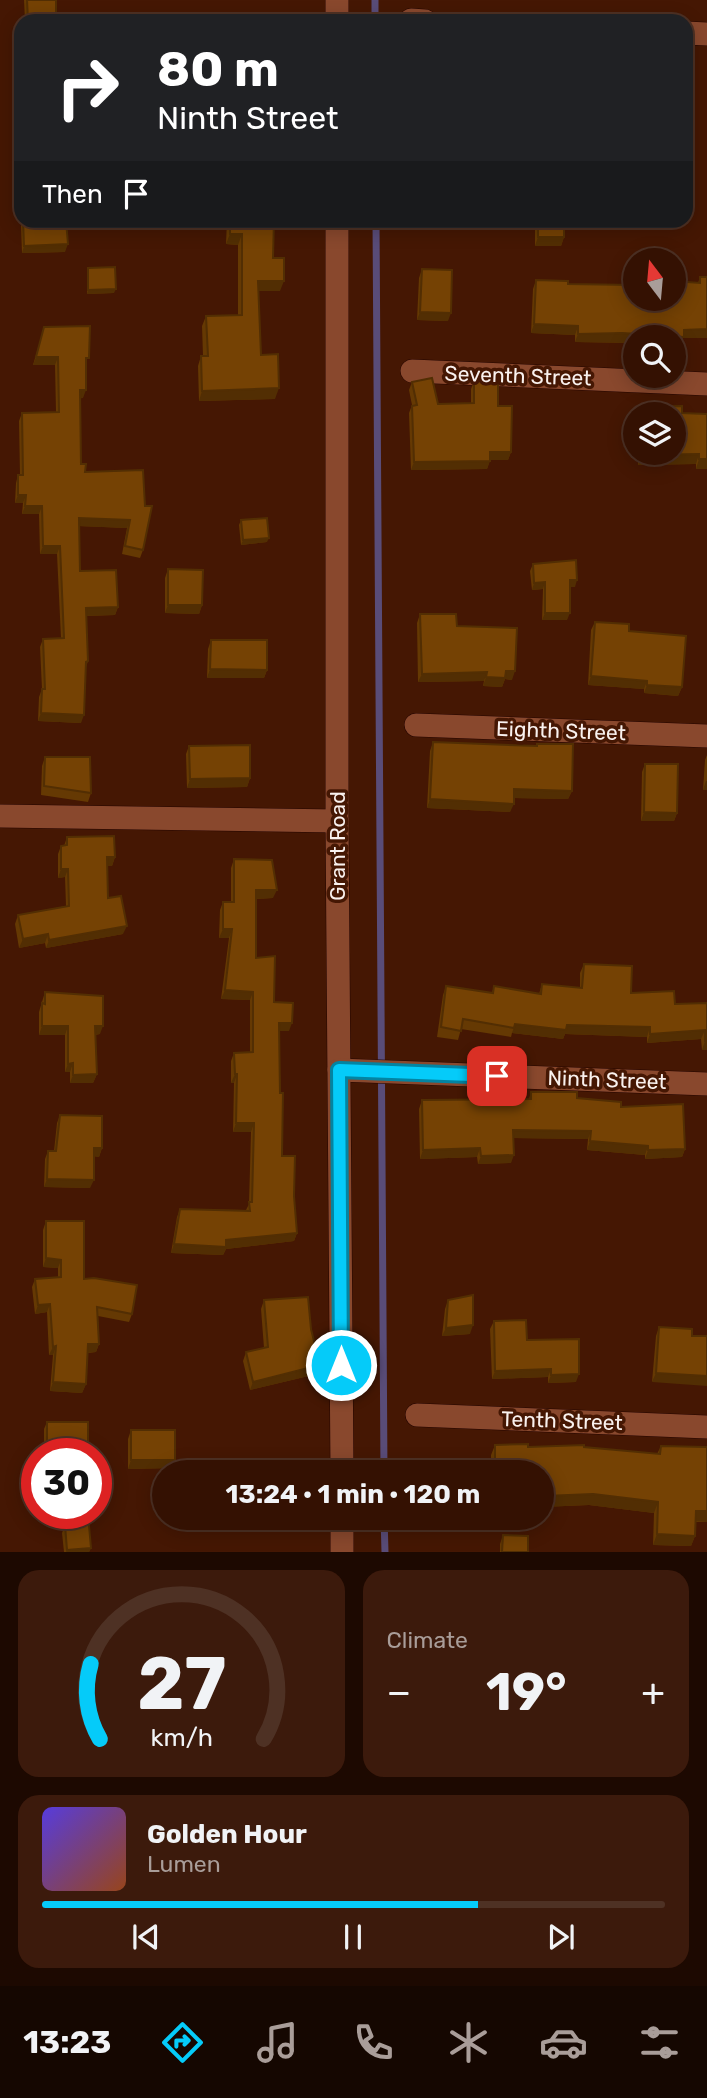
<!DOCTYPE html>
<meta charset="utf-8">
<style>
:root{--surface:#341102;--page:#3c1a0c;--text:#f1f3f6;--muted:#a99d99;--line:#4e3124;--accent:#05cbf9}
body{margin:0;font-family:Rubik,sans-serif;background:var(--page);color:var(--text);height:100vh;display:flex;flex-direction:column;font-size:26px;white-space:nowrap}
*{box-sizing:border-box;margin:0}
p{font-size:23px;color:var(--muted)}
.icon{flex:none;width:38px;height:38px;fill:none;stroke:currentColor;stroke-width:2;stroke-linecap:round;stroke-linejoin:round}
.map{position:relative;height:1552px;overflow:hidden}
.drawer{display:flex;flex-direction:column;gap:18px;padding:18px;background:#1d0901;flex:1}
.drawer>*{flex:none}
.banner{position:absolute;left:14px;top:14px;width:679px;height:214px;border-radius:21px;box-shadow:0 4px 18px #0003,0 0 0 2px var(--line);background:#202124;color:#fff;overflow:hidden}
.needle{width:46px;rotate:344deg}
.fabs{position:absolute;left:623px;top:248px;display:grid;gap:14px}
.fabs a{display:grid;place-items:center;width:63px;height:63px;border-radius:50%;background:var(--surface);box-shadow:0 4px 18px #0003,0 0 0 2px var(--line);font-size:35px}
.speed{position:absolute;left:21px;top:1438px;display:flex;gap:14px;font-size:35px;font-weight:700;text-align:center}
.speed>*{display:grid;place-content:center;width:91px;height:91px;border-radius:50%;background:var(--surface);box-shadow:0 4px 18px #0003,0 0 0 2px var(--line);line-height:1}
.speed .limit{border:10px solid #d22;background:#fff;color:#111}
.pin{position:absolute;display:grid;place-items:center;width:60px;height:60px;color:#fff;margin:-30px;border-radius:14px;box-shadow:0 4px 10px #0006}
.me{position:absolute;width:77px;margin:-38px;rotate:0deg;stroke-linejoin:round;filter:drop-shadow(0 0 5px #0008)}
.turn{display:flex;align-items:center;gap:24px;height:147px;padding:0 28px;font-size:32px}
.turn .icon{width:91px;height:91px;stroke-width:2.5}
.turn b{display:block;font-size:49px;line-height:60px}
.then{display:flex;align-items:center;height:66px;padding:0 28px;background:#0003;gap:14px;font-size:26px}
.big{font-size:52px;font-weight:700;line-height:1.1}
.drawer .widget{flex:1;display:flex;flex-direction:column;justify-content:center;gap:10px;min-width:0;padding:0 24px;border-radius:21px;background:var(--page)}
.drawer .dial{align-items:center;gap:0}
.dial svg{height:182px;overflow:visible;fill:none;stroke:var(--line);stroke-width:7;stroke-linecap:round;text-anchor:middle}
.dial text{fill:var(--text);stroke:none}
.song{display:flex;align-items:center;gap:21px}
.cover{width:84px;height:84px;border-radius:10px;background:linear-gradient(135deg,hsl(250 70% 55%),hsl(20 70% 35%))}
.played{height:7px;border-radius:4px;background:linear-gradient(90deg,var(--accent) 70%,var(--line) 70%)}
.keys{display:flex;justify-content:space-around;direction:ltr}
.heat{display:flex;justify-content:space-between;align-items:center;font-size:38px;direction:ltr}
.drawer .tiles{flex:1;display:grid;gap:18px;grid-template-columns:1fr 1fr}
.widget:last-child{grid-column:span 2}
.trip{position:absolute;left:152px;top:1460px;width:402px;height:70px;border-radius:35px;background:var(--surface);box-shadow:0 4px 18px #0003,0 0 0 2px var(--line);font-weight:700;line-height:70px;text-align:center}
.tab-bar{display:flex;height:112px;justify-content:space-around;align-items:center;background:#150701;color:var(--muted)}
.tab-bar .icon{width:49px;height:49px}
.tab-bar .selected{color:var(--accent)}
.tab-bar b{font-size:32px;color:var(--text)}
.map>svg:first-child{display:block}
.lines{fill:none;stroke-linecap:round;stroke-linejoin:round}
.stream{stroke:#594c78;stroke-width:7}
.minor-casing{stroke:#240500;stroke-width:24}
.minor{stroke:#89482d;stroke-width:23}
.wall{fill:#653903}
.shaded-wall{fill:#522e03}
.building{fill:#754204;stroke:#522e03;stroke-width:2}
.route-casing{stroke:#0384a2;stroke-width:18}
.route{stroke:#05cbf9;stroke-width:12}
.labels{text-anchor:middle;stroke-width:7;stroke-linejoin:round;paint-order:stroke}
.street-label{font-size:21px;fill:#f9f1ee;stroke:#451703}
</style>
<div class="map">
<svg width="707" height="1552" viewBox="0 0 707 1552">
<rect width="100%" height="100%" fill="#451703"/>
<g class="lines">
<g class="stream">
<path d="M375 0V21"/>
<path d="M376 220 384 1472"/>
<path d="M384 1517 385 1552"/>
</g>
<defs>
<g id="minor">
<path d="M337 0V21"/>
<path d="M411 20 425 21"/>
<path d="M686 33 707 34"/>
<path d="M337 220V821L342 1472"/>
<path d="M412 371 707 384"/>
<path d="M416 725 707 736"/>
<path d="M0 816 337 821"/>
<path d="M339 1070 707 1084"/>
<path d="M417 1415 707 1427"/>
<path d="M342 1517V1552"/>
</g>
</defs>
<use href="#minor" class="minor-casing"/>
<use href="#minor" class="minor"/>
</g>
<g class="wall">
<path d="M24 0H56V21H25Z"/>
<path d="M21 63V156H18L16 72 19 64Z"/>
<path d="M23 220H66L65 252 22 253 21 226Z"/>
<path d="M227 220H274L273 258 280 291H258L261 355 275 399 199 401 198 366 201 356H203L202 326 206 316 238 315V245L226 244Z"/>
<path d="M535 220H564V237L561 246H535Z"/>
<path d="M88 268 114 293 87 294V272Z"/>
<path d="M422 269 448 321 417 320 419 278Z"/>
<path d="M700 277 707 338H683L681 346 674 345V338H635V343L575 342V335L531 333 533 289 536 280 568 284 635 299 698 283Z"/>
<path d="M44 327 86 366 83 398H80L81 464 85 472 143 470V550L140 558 122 554 127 528 79 526 80 571 118 607 115 615 86 616 88 661 86 667 81 723 38 721 39 697 42 689 40 647 43 639 61 638 57 554H40L39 514H22L23 503H15L16 483 18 475H20L19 421 22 413 56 412 55 365H33Z"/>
<path d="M474 381 498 406 511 452 508 460H490L487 469 411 470 409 413 412 405 409 390 412 382 438 404 471 403V389Z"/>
<path d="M641 407 682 413 707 414V469H696V464L638 465V453H674V415H638Z"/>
<path d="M241 520 267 542 241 545 239 525Z"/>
<path d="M533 564 575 587H570L567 620H542L543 589 532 590 530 571Z"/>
<path d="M168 569 202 605 199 614 165 613V578Z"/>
<path d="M420 614 457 626 512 680 505 679 502 687 483 686 484 681 418 682 417 623Z"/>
<path d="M595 622 629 631 682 687 678 696 644 693V689L588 685 591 630Z"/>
<path d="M211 640 267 670 264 678H207L208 649Z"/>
<path d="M433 742 537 746V744L572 791 568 799 514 798 510 812 427 808 430 751Z"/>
<path d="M189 746 250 778 247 787 187 788 186 754Z"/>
<path d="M707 755V790H703L705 760Z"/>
<path d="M45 757 91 793 88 802 41 795 42 766Z"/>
<path d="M645 764 677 813 674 821H641L642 772Z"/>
<path d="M67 837 115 857 112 866H108V898L123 934 46 948 45 943 19 948 15 924 18 915 66 906 65 877 58 878V854L61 846H64Z"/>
<path d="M234 859 273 898 256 899V958L274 1002 289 1031H279L282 1156 294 1196 297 1233 294 1241 226 1249 223 1255 171 1253 177 1217 180 1209 246 1210 249 1204 251 1132H233L234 1083H231V1061L234 1053 250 1052V1000L221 999 229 938H219L220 910 223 902H231V868Z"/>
<path d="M584 964 631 993 675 1004 707 1003V1050H702L701 1039 647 1043V1037L565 1034 563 1039 512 1033 511 1037 461 1029 458 1040 437 1037 443 995 446 986 492 993 494 986 539 994 542 984 580 988V973Z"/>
<path d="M45 992 100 1034 95 1035 97 1074 93 1083H70V1072H65V1035H39V1012Z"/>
<path d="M531 1092 577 1098 621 1107 685 1149 682 1157 645 1159V1155L587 1150 588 1139 513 1138 511 1163 478 1164 477 1157 420 1159 419 1109 422 1100 529 1099Z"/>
<path d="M60 1115 102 1148 99 1157 94 1156 90 1188 44 1187 45 1159 48 1151H54L57 1123Z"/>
<path d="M46 1221 84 1279 132 1314 129 1322 98 1316 99 1344 96 1352 88 1353 86 1384 82 1393 50 1391 53 1355H49L47 1312 35 1314 32 1287 35 1279 58 1277V1268L43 1267V1230Z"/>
<path d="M264 1300 311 1329 317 1374 250 1390 243 1361 246 1352 264 1348 261 1309Z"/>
<path d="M448 1300 470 1334 442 1336 445 1309Z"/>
<path d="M494 1321 527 1340 576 1382 548 1383V1377L492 1379 490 1329Z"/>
<path d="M659 1327 692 1336 652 1382 656 1336Z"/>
<path d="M47 1422 88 1454H44V1429Z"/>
<path d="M131 1430 172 1468 128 1469V1439Z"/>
<path d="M495 1445 528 1447H584L657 1454 661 1446 707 1447V1522H695V1536L691 1546 653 1545 654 1513 589 1505 542 1507V1472H491V1455Z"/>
<path d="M67 1514H88L91 1548 89 1552H64L62 1533 65 1525H67Z"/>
<path d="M227 1517H262V1523L259 1531 228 1532Z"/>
<path d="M503 1535 528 1552H500V1544Z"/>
</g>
<g class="shaded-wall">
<path d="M690 104 687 113H686V105Z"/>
<path d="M230 234H242L238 245 226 244Z"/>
<path d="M538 237H564L561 246H535Z"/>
<path d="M68 244 65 252 22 253 24 246Z"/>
<path d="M258 281H284L280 291H254Z"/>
<path d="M116 289 114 293 87 294 88 290Z"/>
<path d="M420 312 451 313 448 321 417 320Z"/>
<path d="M534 324 578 326 575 335 531 333Z"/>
<path d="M707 329V338H683L681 346 674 345V338H635V343L575 342 578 334Z"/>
<path d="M36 357H58L55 365H33Z"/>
<path d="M279 388 275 399 199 401 202 391Z"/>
<path d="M80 390H86L83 398 77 399Z"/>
<path d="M490 452H511L508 460H487Z"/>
<path d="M699 454 696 464 638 465 641 455Z"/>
<path d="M699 459H707V469H696Z"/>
<path d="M490 461 487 469 411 470 414 462Z"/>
<path d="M18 495H26L23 503H15Z"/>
<path d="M25 506H42L39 514H22Z"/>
<path d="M79 518 130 520 127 528 76 526Z"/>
<path d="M269 538 267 542 241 545 243 540Z"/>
<path d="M43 546H60L57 554H40Z"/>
<path d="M570 580H577L575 587H568Z"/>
<path d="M545 582 543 589 532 590 534 583Z"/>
<path d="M168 605H202L199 614 165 613Z"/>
<path d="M118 607 115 615 83 616 86 608Z"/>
<path d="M545 613H570L567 620H542Z"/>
<path d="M210 669 267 670 264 678H207Z"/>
<path d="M506 671H515L512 680 505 679 502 687 483 686 486 677Z"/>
<path d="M487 672 484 681 418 682 422 674Z"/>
<path d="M591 676 647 681 644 689 588 685Z"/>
<path d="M647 685 682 687 678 696 644 693Z"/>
<path d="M41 713 84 715 81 723 38 721Z"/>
<path d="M250 778 247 787 187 788 190 779Z"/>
<path d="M706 781H707V790H703Z"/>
<path d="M514 789 572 791 568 799 511 798Z"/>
<path d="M430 799 514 804 510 812 427 808Z"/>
<path d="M644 812 677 813 674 821H641Z"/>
<path d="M107 857H115L112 866H104Z"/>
<path d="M61 869H68L65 877 58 878Z"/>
<path d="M256 890H277L273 898 253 899Z"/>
<path d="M127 926 123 934 46 948 49 940Z"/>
<path d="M223 929H232L229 938H219Z"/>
<path d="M48 934 45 943 19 948 23 939Z"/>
<path d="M225 990 253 992 250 1000 221 999Z"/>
<path d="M279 1023H292L289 1031H276Z"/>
<path d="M515 1024 567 1025 650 1027 647 1037 565 1034 563 1039 512 1033Z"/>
<path d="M42 1026H68L65 1035H39Z"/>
<path d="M95 1026H103L100 1034 92 1035Z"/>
<path d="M705 1030 701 1039 647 1043 650 1034Z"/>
<path d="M705 1041H707V1050H702Z"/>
<path d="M73 1063 70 1072H65L68 1064Z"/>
<path d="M97 1074 93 1083H70L73 1075Z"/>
<path d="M235 1074H237L234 1083H231Z"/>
<path d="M236 1123H254L251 1132H233Z"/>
<path d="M513 1130 591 1131 588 1139 510 1138Z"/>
<path d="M590 1141 648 1146 645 1155 587 1150Z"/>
<path d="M94 1148H102L99 1157 91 1156Z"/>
<path d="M480 1148 477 1157 420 1159 423 1150Z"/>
<path d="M685 1149 682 1157 645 1159 648 1150Z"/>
<path d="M514 1155 511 1163 478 1164 481 1156Z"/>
<path d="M47 1179 94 1180 90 1188 44 1187Z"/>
<path d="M297 1233 294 1241 226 1249 223 1255 171 1253 174 1244Z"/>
<path d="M46 1258 61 1260 58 1268 43 1267Z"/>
<path d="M50 1304 47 1312 35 1314 38 1305Z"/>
<path d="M473 1325 470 1334 442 1336 446 1328Z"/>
<path d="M88 1344H99L96 1352 85 1353Z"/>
<path d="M56 1346 53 1355H49L53 1347Z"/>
<path d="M320 1365 317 1374 250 1390 253 1382Z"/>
<path d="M551 1369 548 1377 492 1379 495 1371Z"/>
<path d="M656 1373 707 1376V1386L652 1382Z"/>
<path d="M579 1374 576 1382 548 1383 551 1375Z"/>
<path d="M53 1382 86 1384 82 1393 50 1391Z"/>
<path d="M47 1449H67L65 1454H45Z"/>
<path d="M131 1460H175L172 1468 128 1469Z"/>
<path d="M593 1494 658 1502 654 1513 589 1505 542 1507 545 1496Z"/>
<path d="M696 1511H707V1522L692 1521Z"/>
<path d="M231 1523H262L259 1531 228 1532Z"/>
<path d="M657 1534 695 1536 691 1546 653 1545Z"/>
<path d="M91 1548 89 1552H66L67 1550Z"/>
</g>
<g class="building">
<path d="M27 0H56V21H28Z"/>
<path d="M686 57H687L690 104 686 105Z"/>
<path d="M21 63V145L19 64Z"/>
<path d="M23 220H66L68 244 24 246Z"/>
<path d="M230 220H274L273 258H284V281H258L261 355 278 354 279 388 202 391 201 356H208L206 316 242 315V234H230Z"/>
<rect x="538" y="220" width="26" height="17"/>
<path d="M115 267 116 289 88 290V268Z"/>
<path d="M422 269 452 270 451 313 420 312Z"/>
<path d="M700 277H707V329L684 330V337L622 333 578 334V326L534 324 536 280 568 281V284L635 285V299H674V281L700 283Z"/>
<path d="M90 326 89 358H86V390H80L81 464H86L85 472 143 470 145 506H152L143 550 125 546 130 520 79 518 80 571 116 570 118 607 86 608 88 661 86 662 84 715 41 713 42 689H45L43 639 64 638 60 546H43L42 506H25L26 495H18V475H23L22 413 59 412 58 357H36L44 327Z"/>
<path d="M432 378 438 404 474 403V381H498V406H512L511 452H490V461L414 462 412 406 417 405 412 382Z"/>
<path d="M682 406V413L707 414V459H699V454L641 455V453H674V415H641V407Z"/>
<path d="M267 518 269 538 243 540 241 520Z"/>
<path d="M576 560 577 580H570V613H545V582L534 583 533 564Z"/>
<path d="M168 569 203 570 202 605H168Z"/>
<path d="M420 614H456L457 626 517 628 515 671H506L505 678 486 677 487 672 422 674Z"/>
<path d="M595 622 629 624V631L686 636 682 687 647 685V681L591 676Z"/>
<path d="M211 640H267V670L210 669Z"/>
<path d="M433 742 537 746V744H573L572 791 514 789V804L430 799Z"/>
<path d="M250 745V778L190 779 189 746Z"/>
<path d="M45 757H90L91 793 44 786Z"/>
<path d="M645 764H678L677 813 644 812Z"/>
<path d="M114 836 115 857H107L108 898 121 896 127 926 49 940 48 934 23 939 18 915 69 906 68 869H61V846L67 845V837Z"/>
<path d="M234 859 272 860 277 890H256V958L275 956 274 1002 293 1003 292 1023H279L280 1093H283L282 1156H295L294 1196 297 1233 226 1240V1247L174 1244 180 1209 250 1211 249 1202H252L254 1123H236L237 1074H235L234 1053 253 1052V992L225 990 232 929H223V902H234Z"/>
<path d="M584 964 632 966 631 993 674 991 675 1004 707 1003V1041H705V1030L650 1034V1027L567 1025 566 1030 515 1024 514 1028 463 1019 461 1031 441 1027 446 986 493 993 494 986 541 994 542 984 582 988Z"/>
<path d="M45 992 103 996V1026H95L97 1074 73 1075V1063L68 1064V1026H42V1003L45 1004Z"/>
<path d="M531 1092H577V1098L621 1102V1107L683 1104 685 1149 648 1150V1146L590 1141 591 1131 513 1130 514 1155 481 1156 480 1148 423 1150 422 1100 531 1099Z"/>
<path d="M60 1115 102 1116V1148H94V1180L47 1179 48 1151H56Z"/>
<path d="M46 1221H84V1279L94 1278 137 1285 132 1314 97 1307 99 1344H88L86 1384 53 1382 56 1346 53 1347 50 1304 38 1305 35 1279 61 1277V1260L46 1258Z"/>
<path d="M473 1295V1325L446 1328 448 1300Z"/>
<path d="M308 1297 311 1329 320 1365 253 1382 246 1352 268 1347 264 1300Z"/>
<path d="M526 1320 527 1340 579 1339V1374L551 1375V1369L495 1371 494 1321Z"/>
<path d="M659 1327 692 1329V1336H707V1376L656 1373Z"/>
<path d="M47 1422H88V1454H67V1449H47Z"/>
<rect x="131" y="1430" width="44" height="30"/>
<path d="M528 1444V1447L584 1445V1447L660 1454 661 1446 707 1447V1511H696L695 1536 657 1534 658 1502 593 1494 545 1496V1487H542V1472H495V1445Z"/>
<path d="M96 1475H98L99 1499H96Z"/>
<path d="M70 1514H88L91 1548 67 1550 65 1525 70 1524Z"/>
<path d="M230 1517H262V1523H231Z"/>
<path d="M503 1535 528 1536V1552H502Z"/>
</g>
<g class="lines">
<defs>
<path id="route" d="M341 1365 339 1070 497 1076"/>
</defs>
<use href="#route" class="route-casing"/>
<use href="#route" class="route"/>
</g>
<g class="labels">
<g class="street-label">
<text transform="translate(518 376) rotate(2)" y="7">Seventh Street</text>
<text transform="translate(561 731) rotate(2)" y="7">Eighth Street</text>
<text transform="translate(338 846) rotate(-90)" y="7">Grant Road</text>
<text transform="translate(607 1080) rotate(2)" y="7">Ninth Street</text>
<text transform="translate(562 1421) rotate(2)" y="7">Tenth Street</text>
</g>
</g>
</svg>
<div class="fabs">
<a><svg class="needle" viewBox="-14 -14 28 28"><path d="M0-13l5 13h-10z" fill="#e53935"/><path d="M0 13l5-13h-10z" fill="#a99d99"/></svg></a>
<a><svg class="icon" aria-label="search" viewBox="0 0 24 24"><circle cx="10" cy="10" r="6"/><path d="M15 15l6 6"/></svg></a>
<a><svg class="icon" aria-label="layers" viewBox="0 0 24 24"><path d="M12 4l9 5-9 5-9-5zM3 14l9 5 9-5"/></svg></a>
</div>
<div class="speed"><div class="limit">30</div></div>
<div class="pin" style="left:497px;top:1076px;background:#d93025"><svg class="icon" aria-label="arrive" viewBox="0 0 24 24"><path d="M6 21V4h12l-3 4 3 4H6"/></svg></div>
<svg class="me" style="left:341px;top:1365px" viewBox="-20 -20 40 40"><circle r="17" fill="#05cbf9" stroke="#fff" stroke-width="3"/><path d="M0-11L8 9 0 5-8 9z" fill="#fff"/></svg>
<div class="trip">13:24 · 1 min · 120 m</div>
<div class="banner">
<div class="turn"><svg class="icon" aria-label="right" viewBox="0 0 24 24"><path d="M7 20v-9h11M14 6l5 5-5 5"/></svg><div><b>80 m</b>Ninth Street</div></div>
<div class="then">Then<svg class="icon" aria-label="arrive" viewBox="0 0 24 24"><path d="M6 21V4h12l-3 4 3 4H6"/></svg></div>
</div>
</div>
<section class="drawer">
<div class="tiles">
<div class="widget dial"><svg viewBox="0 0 100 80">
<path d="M14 69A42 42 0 1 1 86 69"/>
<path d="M14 69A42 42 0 0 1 10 36" stroke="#05cbf9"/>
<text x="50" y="56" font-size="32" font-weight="700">27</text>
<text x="50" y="72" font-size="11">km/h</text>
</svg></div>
<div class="widget"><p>Climate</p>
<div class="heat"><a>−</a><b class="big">19°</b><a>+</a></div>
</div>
<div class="widget">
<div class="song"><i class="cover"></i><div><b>Golden Hour</b><p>Lumen</p></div></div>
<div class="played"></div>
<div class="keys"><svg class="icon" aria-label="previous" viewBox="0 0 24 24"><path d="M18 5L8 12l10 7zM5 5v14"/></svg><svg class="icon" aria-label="pause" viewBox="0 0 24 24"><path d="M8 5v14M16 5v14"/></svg><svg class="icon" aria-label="next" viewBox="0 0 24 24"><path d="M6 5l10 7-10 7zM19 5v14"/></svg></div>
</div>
</div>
</section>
<nav class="tab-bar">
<b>13:23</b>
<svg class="icon selected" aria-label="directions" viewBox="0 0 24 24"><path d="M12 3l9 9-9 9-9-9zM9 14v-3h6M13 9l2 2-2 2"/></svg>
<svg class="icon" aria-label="music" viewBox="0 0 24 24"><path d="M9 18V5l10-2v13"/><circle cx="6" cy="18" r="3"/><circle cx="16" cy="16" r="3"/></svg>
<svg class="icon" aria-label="phone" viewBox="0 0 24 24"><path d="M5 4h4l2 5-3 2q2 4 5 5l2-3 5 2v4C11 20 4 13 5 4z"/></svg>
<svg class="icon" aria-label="climate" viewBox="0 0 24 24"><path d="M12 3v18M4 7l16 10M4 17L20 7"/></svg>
<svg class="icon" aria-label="car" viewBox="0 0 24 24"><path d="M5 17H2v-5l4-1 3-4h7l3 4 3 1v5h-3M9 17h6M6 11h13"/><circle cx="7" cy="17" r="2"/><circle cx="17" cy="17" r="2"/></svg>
<svg class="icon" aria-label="filters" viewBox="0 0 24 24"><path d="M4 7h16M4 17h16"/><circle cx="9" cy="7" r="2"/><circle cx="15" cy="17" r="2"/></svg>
</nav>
